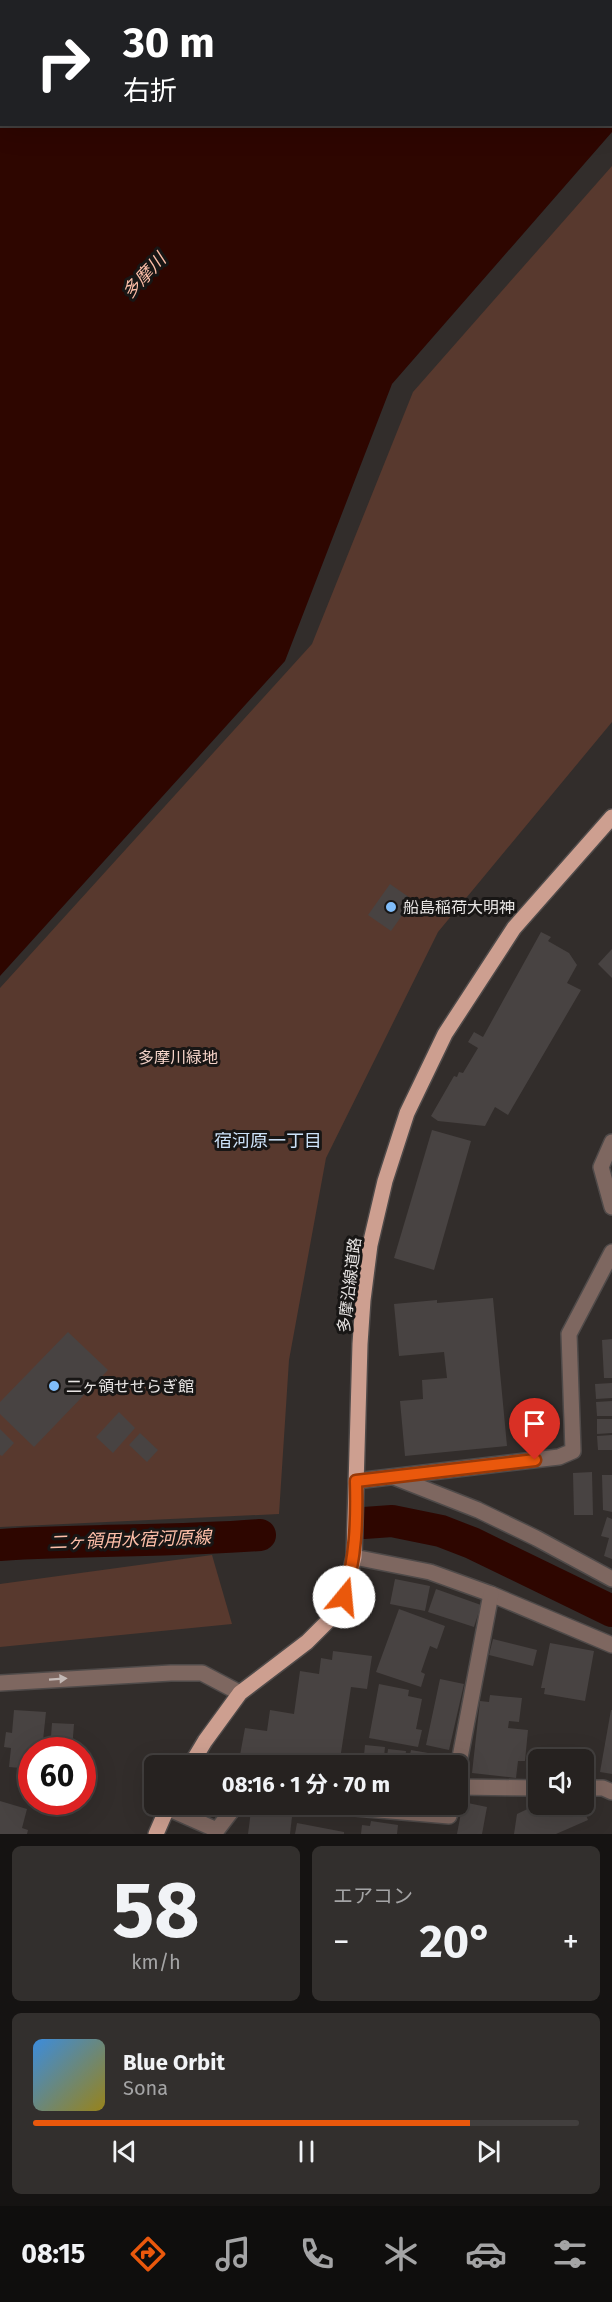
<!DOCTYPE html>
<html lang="ja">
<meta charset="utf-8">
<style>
:root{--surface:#262220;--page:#322f2d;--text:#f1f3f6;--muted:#a4a4a5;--line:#423f3e;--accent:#ea580c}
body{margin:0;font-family:"Fira Sans","Noto Sans JP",sans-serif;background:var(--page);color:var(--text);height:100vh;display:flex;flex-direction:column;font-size:22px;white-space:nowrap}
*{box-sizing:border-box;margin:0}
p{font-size:20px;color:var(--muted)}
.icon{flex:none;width:33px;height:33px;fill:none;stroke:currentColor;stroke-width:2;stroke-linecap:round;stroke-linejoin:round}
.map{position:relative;height:1834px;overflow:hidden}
.drawer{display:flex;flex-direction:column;gap:12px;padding:12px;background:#151312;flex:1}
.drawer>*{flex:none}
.hud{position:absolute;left:0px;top:0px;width:612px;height:126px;box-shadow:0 6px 24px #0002,0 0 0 2px var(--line);background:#202124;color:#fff;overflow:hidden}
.buttons{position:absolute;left:528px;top:1749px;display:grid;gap:12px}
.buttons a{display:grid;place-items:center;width:66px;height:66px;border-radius:9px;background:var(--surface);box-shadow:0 6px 24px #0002,0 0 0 2px var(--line);font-size:30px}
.speed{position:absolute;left:18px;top:1737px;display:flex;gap:12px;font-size:30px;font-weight:700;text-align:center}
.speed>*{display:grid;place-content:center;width:78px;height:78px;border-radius:50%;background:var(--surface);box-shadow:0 6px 24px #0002,0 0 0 2px var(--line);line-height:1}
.speed .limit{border:9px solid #d22;background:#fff;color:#111}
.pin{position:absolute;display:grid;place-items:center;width:51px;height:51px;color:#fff;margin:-62px -26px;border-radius:50% 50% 50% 0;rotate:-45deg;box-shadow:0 0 6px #0007}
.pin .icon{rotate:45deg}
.me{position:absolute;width:66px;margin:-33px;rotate:17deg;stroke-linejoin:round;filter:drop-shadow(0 0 4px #0008)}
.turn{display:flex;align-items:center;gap:21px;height:126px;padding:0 24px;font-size:27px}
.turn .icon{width:78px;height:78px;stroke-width:2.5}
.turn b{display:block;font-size:42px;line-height:51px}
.big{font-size:45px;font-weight:700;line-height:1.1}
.drawer .card{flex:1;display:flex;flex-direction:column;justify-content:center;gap:9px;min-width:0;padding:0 21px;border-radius:9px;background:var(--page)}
.drawer .dial{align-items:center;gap:0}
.dial b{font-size:78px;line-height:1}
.song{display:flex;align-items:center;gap:18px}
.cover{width:72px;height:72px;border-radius:9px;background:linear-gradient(135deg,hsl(210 70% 55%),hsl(50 70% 35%))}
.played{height:6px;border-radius:3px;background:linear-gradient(90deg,var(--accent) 80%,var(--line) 80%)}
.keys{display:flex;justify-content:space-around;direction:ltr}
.heat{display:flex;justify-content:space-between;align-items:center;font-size:33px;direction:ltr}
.drawer .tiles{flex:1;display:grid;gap:12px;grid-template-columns:1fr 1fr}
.card:last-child{grid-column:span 2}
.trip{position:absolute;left:144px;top:1755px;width:324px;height:60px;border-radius:9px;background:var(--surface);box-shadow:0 6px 24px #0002,0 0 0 2px var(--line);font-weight:700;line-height:60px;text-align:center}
.tabs{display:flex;height:96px;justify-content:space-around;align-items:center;background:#0f0e0d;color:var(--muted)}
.tabs .icon{width:42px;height:42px}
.tabs .active{color:var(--accent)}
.tabs b{font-size:27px;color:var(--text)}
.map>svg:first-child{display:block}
.green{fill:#58392e}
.water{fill:#2e0600}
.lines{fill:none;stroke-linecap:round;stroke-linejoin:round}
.canal{stroke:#2e0600;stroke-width:32}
.building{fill:#484342}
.lane-casing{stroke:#4f4a49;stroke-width:18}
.street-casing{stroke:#4f4a49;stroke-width:18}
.primary-casing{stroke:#4f4a49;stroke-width:18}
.lane{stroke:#7e6760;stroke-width:15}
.street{stroke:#7e6760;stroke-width:15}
.primary{stroke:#cd9f90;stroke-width:15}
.oneway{fill:#c3b9b6}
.route-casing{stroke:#983908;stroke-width:15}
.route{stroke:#ea580c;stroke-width:10}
.poi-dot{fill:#80bdfa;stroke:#181615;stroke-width:2}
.labels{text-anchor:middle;stroke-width:6;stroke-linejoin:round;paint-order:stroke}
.poi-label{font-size:16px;fill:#e8e5e4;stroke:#181615;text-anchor:start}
.park-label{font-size:16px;fill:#f4d3c8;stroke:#181615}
.street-label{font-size:16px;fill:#e8e5e4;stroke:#181615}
.water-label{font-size:18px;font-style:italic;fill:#fdbea8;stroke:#181615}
.neighbourhood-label{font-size:18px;fill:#cce2f9;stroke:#181615}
</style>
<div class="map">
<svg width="612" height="1834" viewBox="0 0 612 1834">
<rect width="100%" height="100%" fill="#322d2b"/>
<g class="green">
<path d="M612 166V722L438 932 326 1158 289 1360 279 1514 0 1527V988L312 644 413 392Z"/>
<path d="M212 1555 232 1624 0 1647V1584Z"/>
</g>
<path class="water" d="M13 0H612V132L392 384 285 661 0 976V4L2 124H610V2L8 1Z"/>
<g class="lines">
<g class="canal">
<path d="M364 1523 392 1521 441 1531 472 1543 612 1611"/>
<path d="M0 1545C87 1539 174 1542 260 1535"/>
</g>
</g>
<g class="building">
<path d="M390 884 413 900 391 931 368 915Z"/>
<path d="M541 932 551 937 548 941 569 953 577 965 567 983 581 990 508 1115 495 1107 485 1126 438 1121 431 1116 454 1076 457 1077 459 1072 463 1073 478 1048 468 1042 474 1032 483 1037Z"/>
<path d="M612 949V978L598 964Z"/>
<path d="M432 1130 471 1141 434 1270 394 1258Z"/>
<path d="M493 1298 507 1446 405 1456 400 1401 423 1399 422 1380 447 1378 444 1352 399 1356 394 1304 437 1300V1303Z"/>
<path d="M68 1332 108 1370 34 1447 0 1414V1402Z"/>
<path d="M612 1339V1378H604L602 1340Z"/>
<path d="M612 1383V1398L596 1399 595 1384Z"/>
<path d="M612 1401V1416H597L596 1402Z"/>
<path d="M119 1412 135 1428 113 1453 96 1437Z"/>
<path d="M597 1419H612V1433L597 1434Z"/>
<path d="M0 1429 14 1443 2 1456 0 1455Z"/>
<path d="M140 1433 158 1450 147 1462 129 1445Z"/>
<path d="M612 1435V1450H598L597 1436Z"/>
<path d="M592 1472 593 1515H574L573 1473Z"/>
<path d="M602 1475H612V1512L603 1510Z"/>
<path d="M607 1517 612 1519V1559L604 1556 609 1538 601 1536Z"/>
<path d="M395 1579 430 1586 425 1611 390 1604Z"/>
<path d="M436 1589 481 1605 474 1627 428 1612Z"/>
<path d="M399 1609 445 1626 437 1649 430 1646 421 1672 425 1674 421 1687 376 1672Z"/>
<path d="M493 1639 537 1650 533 1666 489 1655Z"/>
<path d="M550 1643 594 1651 585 1701 544 1694 545 1688H541Z"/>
<path d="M333 1651 372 1656 367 1689 351 1687 339 1766H238L245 1728 267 1731 270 1710 294 1714 300 1671 319 1674 321 1658 332 1660Z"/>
<path d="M440 1679 464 1684 449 1750 426 1745Z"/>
<path d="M379 1684 409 1690 408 1696 422 1699 416 1729 422 1730 418 1747 369 1738Z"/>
<path d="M490 1695 522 1698 519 1722 509 1721 508 1728 528 1730 525 1761H518L516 1778 472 1773 480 1701 489 1702Z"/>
<path d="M14 1710 46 1712 42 1750H32V1769L9 1767 11 1748 4 1747 6 1732 12 1733Z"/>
<path d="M611 1710H612V1774L600 1772Z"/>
<path d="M52 1723 74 1724 72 1750H50Z"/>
<path d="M365 1745 385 1747 383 1766H363Z"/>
<path d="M388 1749 406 1751 404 1766H386Z"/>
<path d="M411 1750 445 1756 444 1766 408 1764Z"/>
<path d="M0 1801 27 1809 22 1828 28 1830 27 1834H0Z"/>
<path d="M463 1802 487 1807 482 1834H457Z"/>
<path d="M538 1804H581L588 1820 556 1834H514L517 1814Z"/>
<path d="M251 1811 292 1817 290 1834H248Z"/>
<path d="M371 1821 398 1825 397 1834H361L362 1825 370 1826Z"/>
<path d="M297 1823 344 1832V1834H295Z"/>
</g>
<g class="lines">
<defs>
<g id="lane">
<path d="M394 1477 478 1510 536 1538 612 1579"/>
<path d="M354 1557 430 1572 491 1594 612 1645"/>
<path d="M458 1768 491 1594"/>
<path d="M458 1787 538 1788"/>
<path d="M584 1788H603L612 1792"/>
<path d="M309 1804 449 1816 451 1804"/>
<path d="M167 1808 217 1830 233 1809 243 1804"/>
</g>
<g id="street">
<path d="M612 1142 601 1167 612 1207"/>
<path d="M356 1481 559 1457 573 1451 569 1334 612 1252"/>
<path d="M0 1683 171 1673H202L240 1693"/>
</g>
<g id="primary">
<path d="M190 1766 205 1741 240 1693 307 1642 330 1619 344 1597 354 1557 360 1344 363 1300 370 1245 385 1181 407 1113 445 1034 514 928 612 817"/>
<path d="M156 1834 169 1804"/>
</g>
</defs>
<use href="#lane" class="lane-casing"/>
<use href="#street" class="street-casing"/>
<use href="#primary" class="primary-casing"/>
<use href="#lane" class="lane"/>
<use href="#street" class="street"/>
<use href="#primary" class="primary"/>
</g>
<defs><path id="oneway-solid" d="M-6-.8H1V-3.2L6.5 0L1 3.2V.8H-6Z" transform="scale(1.5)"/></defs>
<use class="oneway" href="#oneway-solid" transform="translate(58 1679) rotate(-4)"/>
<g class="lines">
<defs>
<path id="route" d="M344 1597C356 1558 357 1521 356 1481L535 1460"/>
</defs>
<use href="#route" class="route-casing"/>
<use href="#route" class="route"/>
</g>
<g class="poi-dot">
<circle cx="391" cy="907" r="6"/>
<circle cx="54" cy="1386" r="6"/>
</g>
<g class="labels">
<g class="poi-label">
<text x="403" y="913">船島稲荷大明神</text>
<text x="66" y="1392">二ヶ領せせらぎ館</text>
</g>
<g class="park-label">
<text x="178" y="1063">多摩川緑地</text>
</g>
<g class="street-label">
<text transform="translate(349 1285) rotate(-83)" y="6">多摩沿線道路</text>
</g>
<g class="water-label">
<text transform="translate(144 276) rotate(-47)" y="6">多摩川</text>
<text transform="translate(130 1540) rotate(-2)" y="6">二ヶ領用水宿河原線</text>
</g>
<g class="neighbourhood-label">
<text x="268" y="1147">宿河原一丁目</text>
</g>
</g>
</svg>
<div class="buttons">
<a><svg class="icon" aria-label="sound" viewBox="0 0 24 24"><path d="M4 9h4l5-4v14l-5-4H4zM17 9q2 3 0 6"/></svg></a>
</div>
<div class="speed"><div class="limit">60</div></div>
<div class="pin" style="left:535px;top:1460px;background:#d93025"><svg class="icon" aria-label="arrive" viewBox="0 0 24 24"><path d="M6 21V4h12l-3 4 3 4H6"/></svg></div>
<svg class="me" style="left:344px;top:1597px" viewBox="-20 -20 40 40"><circle r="19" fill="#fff"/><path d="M0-13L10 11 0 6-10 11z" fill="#ea580c"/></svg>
<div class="trip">08:16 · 1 分 · 70 m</div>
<div class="hud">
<div class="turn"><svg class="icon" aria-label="right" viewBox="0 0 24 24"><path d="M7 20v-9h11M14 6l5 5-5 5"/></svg><div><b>30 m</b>右折</div></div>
</div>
</div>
<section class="drawer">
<div class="tiles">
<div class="card dial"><b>58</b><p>km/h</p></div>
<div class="card"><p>エアコン</p>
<div class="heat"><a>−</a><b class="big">20°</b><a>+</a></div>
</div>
<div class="card">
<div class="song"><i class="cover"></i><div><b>Blue Orbit</b><p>Sona</p></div></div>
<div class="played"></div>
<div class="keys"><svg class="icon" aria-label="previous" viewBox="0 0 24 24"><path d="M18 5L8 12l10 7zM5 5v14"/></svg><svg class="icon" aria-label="pause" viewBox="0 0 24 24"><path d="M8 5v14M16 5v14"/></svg><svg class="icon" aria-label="next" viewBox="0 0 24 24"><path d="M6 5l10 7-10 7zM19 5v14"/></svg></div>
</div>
</div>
</section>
<nav class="tabs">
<b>08:15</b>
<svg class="icon active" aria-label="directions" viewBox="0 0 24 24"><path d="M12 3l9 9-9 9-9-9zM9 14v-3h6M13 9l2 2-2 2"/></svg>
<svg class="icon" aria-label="music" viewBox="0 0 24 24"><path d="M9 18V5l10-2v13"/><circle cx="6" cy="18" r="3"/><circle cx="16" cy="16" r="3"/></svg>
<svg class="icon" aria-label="phone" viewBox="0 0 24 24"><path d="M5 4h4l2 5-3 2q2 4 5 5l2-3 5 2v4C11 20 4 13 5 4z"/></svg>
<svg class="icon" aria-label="climate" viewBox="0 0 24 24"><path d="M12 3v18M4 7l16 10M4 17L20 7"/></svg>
<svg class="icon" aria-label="car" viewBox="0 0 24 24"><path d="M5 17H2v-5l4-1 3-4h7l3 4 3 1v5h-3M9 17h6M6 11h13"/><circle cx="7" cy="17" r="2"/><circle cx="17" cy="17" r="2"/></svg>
<svg class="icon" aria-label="filters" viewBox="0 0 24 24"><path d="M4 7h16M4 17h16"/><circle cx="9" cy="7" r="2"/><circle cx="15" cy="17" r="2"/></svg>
</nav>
